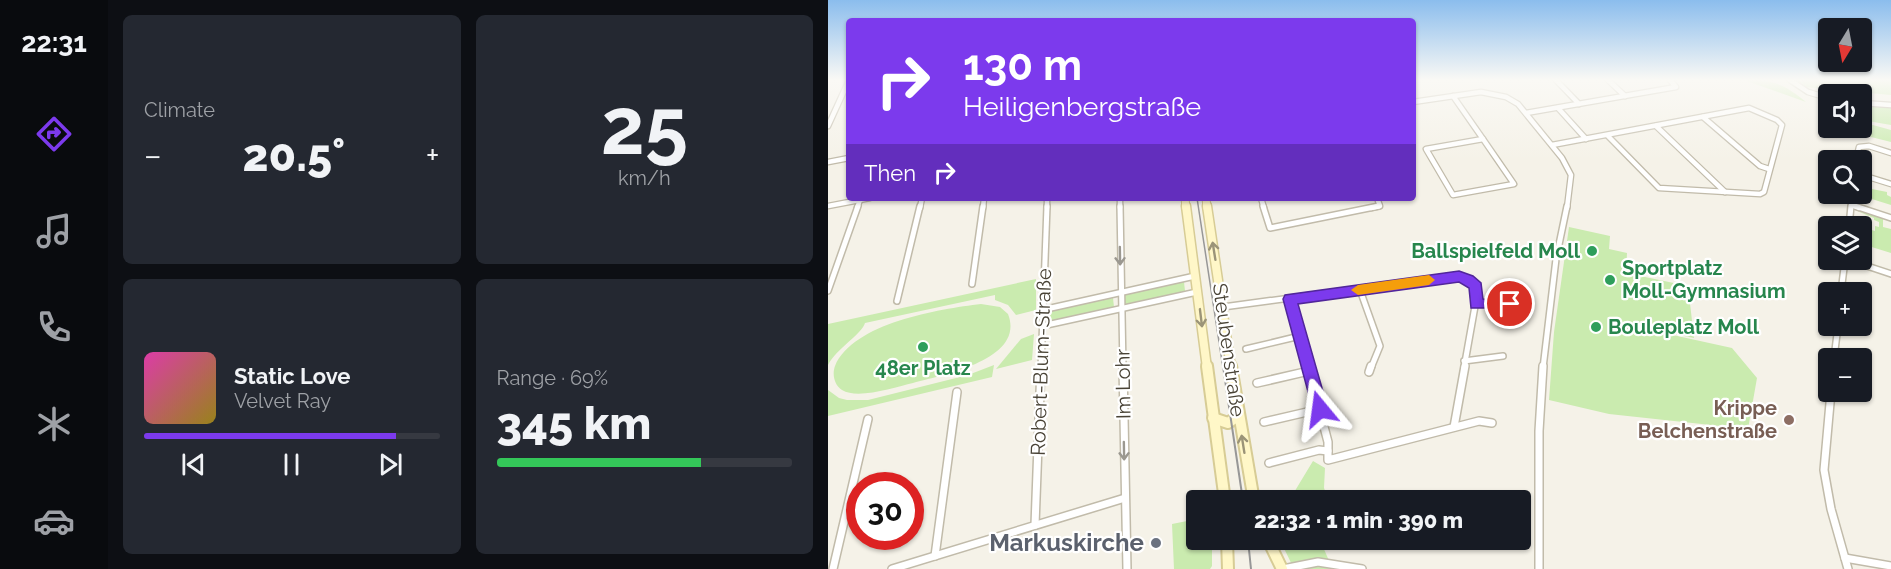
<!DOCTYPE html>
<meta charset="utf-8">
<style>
:root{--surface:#171b24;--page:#242831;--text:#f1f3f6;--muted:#9ea1a6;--line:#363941;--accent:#7c3aed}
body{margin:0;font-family:Raleway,sans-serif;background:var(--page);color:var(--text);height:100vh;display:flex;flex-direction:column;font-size:22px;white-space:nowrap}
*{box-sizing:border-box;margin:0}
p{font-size:20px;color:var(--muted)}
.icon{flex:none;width:33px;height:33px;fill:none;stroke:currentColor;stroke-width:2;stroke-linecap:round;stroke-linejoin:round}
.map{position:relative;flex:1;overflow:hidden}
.details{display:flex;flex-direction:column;gap:15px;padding:15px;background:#0d0f14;width:720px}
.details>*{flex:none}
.hud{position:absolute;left:18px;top:18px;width:570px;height:183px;border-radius:6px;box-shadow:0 2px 4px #0004;background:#7c3aed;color:#fff;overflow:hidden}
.needle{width:39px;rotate:190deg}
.fabs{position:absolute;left:990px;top:18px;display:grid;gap:12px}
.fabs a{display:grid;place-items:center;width:54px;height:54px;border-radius:6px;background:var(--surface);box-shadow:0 2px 4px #0004;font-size:30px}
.speed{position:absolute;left:18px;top:472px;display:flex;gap:12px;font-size:30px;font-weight:700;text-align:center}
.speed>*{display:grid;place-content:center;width:78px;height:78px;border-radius:50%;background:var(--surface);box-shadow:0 2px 4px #0004;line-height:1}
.speed .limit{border:9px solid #d22;background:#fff;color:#111}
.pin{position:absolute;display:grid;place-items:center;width:51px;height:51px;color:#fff;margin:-26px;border:3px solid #fff;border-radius:50%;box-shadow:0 2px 6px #0007}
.me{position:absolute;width:66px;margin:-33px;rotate:344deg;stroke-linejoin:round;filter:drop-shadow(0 0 4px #0008)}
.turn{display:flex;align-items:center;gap:21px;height:126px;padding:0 18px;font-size:27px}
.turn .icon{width:78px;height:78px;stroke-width:2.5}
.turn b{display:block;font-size:42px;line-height:51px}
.then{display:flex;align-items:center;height:57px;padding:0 18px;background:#0003;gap:12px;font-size:22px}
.big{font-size:45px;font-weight:800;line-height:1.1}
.details .tile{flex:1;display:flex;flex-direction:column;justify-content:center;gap:9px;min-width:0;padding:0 21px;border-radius:9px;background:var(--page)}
.details .dial{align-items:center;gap:0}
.dial b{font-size:78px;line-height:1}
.song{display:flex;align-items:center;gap:18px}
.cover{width:72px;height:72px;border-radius:9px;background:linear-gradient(135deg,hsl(320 70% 55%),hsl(50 70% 35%))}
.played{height:6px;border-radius:3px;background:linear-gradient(90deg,var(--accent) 85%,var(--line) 85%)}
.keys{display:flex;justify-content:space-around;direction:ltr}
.heat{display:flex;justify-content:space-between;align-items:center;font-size:33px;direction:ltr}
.charge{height:9px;border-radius:4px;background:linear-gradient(90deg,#34c759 69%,var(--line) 0)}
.details .tiles{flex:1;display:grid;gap:15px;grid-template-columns:repeat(2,1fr)}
.trip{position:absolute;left:358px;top:490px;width:345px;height:60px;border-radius:6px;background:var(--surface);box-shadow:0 2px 4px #0004;font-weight:800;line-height:60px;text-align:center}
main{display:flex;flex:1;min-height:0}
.tabs{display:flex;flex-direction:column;width:108px;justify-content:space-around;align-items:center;background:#090b0e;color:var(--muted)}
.tabs .icon{width:42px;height:42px}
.tabs .on{color:var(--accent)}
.tabs b{font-size:27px;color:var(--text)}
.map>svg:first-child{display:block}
.green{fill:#caebaf}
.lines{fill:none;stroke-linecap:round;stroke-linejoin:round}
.street-far2-casing{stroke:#c1bbaa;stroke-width:7}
.street-far1-casing{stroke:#c1bbaa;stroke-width:8}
.street-casing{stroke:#c1bbaa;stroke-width:10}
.secondary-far2-casing{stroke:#d7cc95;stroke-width:9}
.secondary-far1-casing{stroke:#d7cc95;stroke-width:11}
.secondary-casing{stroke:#d7cc95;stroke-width:14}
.street-far2{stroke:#fff;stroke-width:4.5}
.street-far1{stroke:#fff;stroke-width:5}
.street{stroke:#fff;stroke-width:7}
.secondary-far2{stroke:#fff7c8;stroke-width:7}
.secondary-far1{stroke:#fff7c8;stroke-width:8}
.secondary{stroke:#fff7c8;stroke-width:10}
.tram-far1{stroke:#979797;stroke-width:1.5}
.tram{stroke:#979797;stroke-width:2}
.oneway{stroke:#9b9478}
.oneway2{stroke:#9b9890}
.route{fill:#7c3aed;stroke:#51269a;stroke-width:1.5}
.slow{fill:#f59e0b}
.leisure-dot{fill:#2e9e5b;stroke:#fff;stroke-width:2}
.education-dot{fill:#8d6e63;stroke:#fff;stroke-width:2}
.worship-dot{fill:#6b7280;stroke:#fff;stroke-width:2}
.labels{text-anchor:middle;stroke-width:4.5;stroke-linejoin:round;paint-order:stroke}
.leisure-label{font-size:20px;font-weight:bold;fill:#27864d;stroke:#fff;text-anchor:start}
.street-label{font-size:20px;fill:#494336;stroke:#fff}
.education-label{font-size:20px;font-weight:bold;fill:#785e54;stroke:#fff;text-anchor:end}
.near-worship-label{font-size:24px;font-weight:bold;fill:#5b616d;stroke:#fff;text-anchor:end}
</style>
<main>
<nav class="tabs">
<b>22:31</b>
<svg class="icon on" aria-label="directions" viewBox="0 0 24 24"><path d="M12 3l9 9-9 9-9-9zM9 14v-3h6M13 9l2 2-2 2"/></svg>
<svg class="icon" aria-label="music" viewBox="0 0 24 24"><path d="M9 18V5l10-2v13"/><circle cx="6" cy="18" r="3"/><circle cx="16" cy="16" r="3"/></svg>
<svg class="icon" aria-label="phone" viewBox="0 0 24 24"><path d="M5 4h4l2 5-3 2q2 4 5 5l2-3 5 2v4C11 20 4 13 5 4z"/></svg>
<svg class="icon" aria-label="climate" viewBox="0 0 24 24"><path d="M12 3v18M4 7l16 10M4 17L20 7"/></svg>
<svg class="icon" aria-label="car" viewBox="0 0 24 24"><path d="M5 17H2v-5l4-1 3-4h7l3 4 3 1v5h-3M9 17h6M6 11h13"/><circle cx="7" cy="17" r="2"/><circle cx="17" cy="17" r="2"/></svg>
</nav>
<section class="details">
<div class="tiles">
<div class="tile"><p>Climate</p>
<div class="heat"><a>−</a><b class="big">20.5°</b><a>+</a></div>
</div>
<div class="tile dial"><b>25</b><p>km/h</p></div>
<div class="tile">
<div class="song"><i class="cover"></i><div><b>Static Love</b><p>Velvet Ray</p></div></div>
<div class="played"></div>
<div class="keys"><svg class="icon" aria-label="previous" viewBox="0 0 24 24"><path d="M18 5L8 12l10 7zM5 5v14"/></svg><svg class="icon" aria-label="pause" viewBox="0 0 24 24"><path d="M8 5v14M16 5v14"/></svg><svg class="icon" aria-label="next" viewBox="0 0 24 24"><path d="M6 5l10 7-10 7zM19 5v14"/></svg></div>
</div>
<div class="tile"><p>Range · 69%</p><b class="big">345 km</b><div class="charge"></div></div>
</div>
</section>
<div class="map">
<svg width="1063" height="569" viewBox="0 0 1063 569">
<rect width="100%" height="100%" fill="#f5f2e8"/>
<g class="green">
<path d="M916 80C945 80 955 83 978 102Z"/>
<path d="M965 80H972L976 86 973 80H1063V95L977 87 987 91 1023 94H1000V97L982 92Z"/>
<path d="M1034 105 1063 107V125L1034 120Z"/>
<path d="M1034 122 1063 130V142L1039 136V133L1031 131 1030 134 1006 128H1034Z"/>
<path d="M1034 177V187L1059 192V195L1063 197V205L1031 195 1034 194Z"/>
<path d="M1029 211 1055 218V227L1063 229V253L1034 244V227L1047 231V226L1051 227V222L1046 220V218Z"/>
<path d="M741 227 782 236 781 249 799 253 798 273 860 286 866 338 781 321 904 348 929 378 920 429 781 414 721 400 726 332Z"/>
<path d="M208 279V310L188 315 180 305 167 300V295L37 323C34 334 9 348 0 365V324Z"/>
<path d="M356 282 357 291 296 305 295 295Z"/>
<path d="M285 298 286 307 218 322V312Z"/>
<path d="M153 304 172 307 180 314C198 360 114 375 85 383 67 387 30 400 14 390 6 385 4 374 7 366 25 323 111 309 153 304Z"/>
<path d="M206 334 204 360 168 369 193 339Z"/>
<path d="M166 365 164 377 0 416V390L11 398 19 400H40L140 375Z"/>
<path d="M485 461 497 468 496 488 501 501H455L462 499Z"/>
<path d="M369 519V540H384V566L382 569H346L344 524Z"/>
<path d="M452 540H492L502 563 508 569H466Z"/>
</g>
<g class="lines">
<defs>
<g id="street-far2">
<path d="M728 80 751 104"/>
<path d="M780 80 797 96"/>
<path d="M962 80 980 92 1000 98"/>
<path d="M625 96 655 139"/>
<path d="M585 102 653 92 678 97 690 104 734 158 743 175 739 208"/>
<path d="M1034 103 1063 105"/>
<path d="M730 108 758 139"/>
<path d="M698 113 848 87 842 80"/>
<path d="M875 117 932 166 941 169"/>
<path d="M0 126 21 80"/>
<path d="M828 126 897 192"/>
<path d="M655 139 686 184 625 195 598 149Z"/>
<path d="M724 145 921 108 949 120 954 125 936 192 932 194 831 188 779 135"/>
<path d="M1028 160 1031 147 1041 146 1063 153"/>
<path d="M0 162 21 158"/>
<path d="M1034 175 1063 184"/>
<path d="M292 198V208"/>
<path d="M433 198 436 208"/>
<path d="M1023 205 1031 208"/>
<path d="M0 206 42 198"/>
<path d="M29 208 32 200"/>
<path d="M92 208 94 198"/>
<path d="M155 208 156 198"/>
<path d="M219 208V198"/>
<path d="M543 208 552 206 549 198"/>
<path d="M1023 208 1025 194"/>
</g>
<g id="street-far1">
<path d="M292 206 295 368"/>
<path d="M435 206 442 228 551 206"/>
<path d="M1027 206 1063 218"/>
<path d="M1021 226 1023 206"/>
<path d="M1021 260 1063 274"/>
<path d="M144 284 155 206"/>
<path d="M532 290 552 346 543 368"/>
<path d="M0 291 30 206"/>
<path d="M1013 292 1017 260"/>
<path d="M462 299 480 368"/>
<path d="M69 301 92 206"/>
<path d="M648 304H682"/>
<path d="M395 307 625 276 638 278 645 283 649 295 636 368"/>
<path d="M214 310 367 276"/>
<path d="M214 326 369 292"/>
<path d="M418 349 472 336"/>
<path d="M1006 358 1010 326"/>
<path d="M636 361 675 356"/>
<path d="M213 368 219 206"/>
<path d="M715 368 728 259 739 206"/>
</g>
<g id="street">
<path d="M295 366 299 569"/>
<path d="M480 366 500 442V460L651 421 664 423"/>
<path d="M541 372 543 366"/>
<path d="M429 383 481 371"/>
<path d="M1003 392 996 470 1003 509 1020 569"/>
<path d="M436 422 492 409"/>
<path d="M626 427 637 366"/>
<path d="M441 463 491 450 500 451"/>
<path d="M207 525 213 366"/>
<path d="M107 556 129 392"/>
<path d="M1017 558 1063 566"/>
<path d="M5 569 40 419"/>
<path d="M64 569 297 498"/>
<path d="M455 569 490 562 534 569"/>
<path d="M711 569V431L715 366"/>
</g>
<g id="secondary-far2">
<path d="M357 198 358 208"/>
<path d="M378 198 379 208"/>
</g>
<g id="secondary-far1">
<path d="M358 206 379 368"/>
<path d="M379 206 403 368"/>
</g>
<g id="secondary">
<path d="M379 366 397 501"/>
<path d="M403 366 426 501"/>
<path d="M385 418 400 423 410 416"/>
<path d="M399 540 400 569"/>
<path d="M440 540 454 569"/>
</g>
</defs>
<use href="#street-far2" class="street-far2-casing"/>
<use href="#street-far1" class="street-far1-casing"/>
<use href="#street" class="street-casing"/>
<use href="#secondary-far2" class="secondary-far2-casing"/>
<use href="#secondary-far1" class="secondary-far1-casing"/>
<use href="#secondary" class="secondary-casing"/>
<use href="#street-far2" class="street-far2"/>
<use href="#street-far1" class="street-far1"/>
<use href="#street" class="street"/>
<use href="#secondary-far2" class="secondary-far2"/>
<use href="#secondary-far1" class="secondary-far1"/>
<use href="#secondary" class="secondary"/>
<path class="tram-far1" d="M369 198 395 368"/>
<g class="tram">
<path d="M395 366 415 501"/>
<path d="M420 540 423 569"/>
</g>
</g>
<defs><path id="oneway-shaft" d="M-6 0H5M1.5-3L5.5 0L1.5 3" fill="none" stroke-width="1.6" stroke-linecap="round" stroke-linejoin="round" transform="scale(1.5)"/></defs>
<g class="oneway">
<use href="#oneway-shaft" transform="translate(386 251) rotate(-99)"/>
<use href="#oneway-shaft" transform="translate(373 318) rotate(83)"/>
<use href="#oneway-shaft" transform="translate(415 444) rotate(-99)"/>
</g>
<g class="oneway2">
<use href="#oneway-shaft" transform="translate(292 256) rotate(89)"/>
<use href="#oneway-shaft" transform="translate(296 451) rotate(89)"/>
</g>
<linearGradient id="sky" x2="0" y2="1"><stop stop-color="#8bbded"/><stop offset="0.5" stop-color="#faf9f5"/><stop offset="1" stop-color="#faf9f5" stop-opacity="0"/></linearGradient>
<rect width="1063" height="160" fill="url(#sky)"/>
<path class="route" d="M631 271 645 276 653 283 655 299 687 300 689 304 687 308H643L641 288 631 282 470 304 500 409 498 414 492 416 486 414 455 299 457 295Z"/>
<path class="slow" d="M601 275 607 280 601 285 530 295 523 290 530 285Z"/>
<g class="leisure-dot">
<circle cx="764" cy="251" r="6"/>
<circle cx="782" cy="280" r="6"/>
<circle cx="768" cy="327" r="6"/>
<circle cx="95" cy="347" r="6"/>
</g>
<circle class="education-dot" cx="961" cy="420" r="6"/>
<circle class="worship-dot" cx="328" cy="543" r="6"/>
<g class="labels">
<g class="leisure-label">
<text x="752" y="258" text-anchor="end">Ballspielfeld Moll</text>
<text x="794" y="275">Sportplatz<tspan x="794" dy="23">Moll-Gymnasium</tspan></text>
<text x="780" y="334">Bouleplatz Moll</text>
<text x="95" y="375" text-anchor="middle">48er Platz</text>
</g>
<g class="street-label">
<text transform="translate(401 350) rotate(82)" y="7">Steubenstraße</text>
<text transform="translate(213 362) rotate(-88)" y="7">Robert-Blum-Straße</text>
<text transform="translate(295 384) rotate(-91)" y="7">Im Lohr</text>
</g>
<g class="education-label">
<text x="949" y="415">Krippe<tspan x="949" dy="23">Belchenstraße</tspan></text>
</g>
<g class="near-worship-label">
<text x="316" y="551">Markuskirche</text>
</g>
</g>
</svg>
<div class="fabs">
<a><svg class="needle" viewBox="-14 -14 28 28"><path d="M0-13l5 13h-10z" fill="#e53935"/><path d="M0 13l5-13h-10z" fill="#9ea1a6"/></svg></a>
<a><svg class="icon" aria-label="sound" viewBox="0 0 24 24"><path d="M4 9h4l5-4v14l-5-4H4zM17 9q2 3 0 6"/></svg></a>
<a><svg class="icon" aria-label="search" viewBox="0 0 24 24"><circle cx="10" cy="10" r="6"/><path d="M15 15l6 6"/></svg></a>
<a><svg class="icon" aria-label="layers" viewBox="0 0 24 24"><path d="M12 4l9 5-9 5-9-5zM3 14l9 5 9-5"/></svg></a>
<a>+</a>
<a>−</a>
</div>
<div class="speed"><div class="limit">30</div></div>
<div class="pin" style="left:682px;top:304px;background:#d93025"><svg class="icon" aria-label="arrive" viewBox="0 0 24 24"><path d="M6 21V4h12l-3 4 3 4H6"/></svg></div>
<svg class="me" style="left:492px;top:409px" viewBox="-20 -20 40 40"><path d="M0-17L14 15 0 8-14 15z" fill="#7c3aed" stroke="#fff" stroke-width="4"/></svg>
<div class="trip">22:32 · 1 min · 390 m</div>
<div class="hud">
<div class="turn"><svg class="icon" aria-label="right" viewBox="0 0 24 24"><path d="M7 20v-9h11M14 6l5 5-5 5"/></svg><div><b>130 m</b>Heiligenbergstraße</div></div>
<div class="then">Then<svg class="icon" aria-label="right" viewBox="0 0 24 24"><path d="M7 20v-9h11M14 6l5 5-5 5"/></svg></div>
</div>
</div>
</main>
